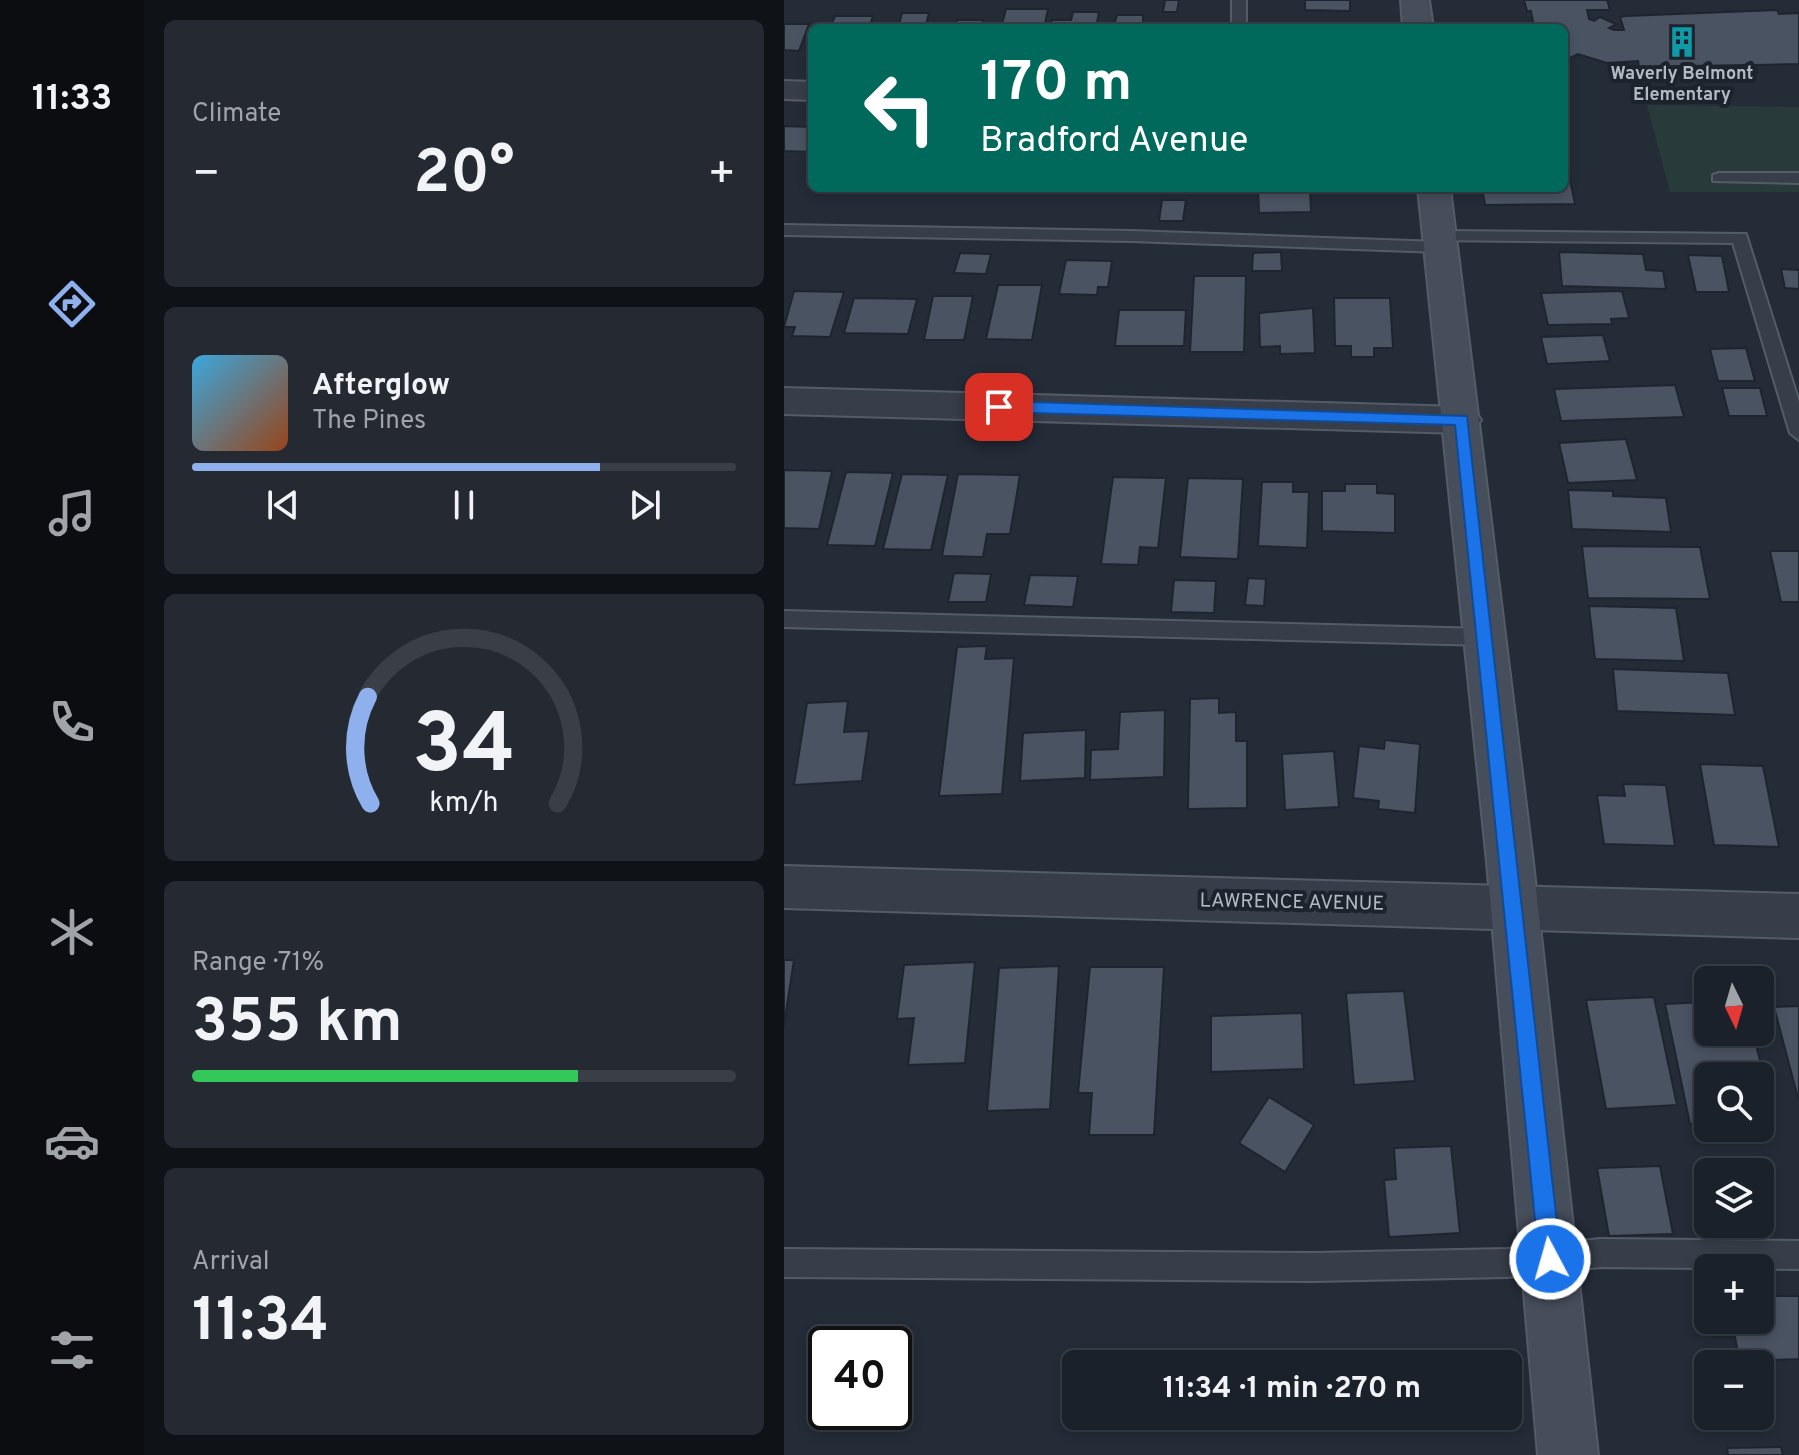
<!DOCTYPE html>
<meta charset="utf-8">
<style>
:root{--surface:#1b212a;--page:#242932;--text:#f1f3f6;--muted:#a0a3a8;--line:#393e47;--accent:#8eb1ee}
body{margin:0;font-family:Overpass,sans-serif;background:var(--page);color:var(--text);height:100vh;display:flex;flex-direction:column;font-size:30px;white-space:nowrap}
*{box-sizing:border-box;margin:0}
p{font-size:26px;color:var(--muted)}
.icon{flex:none;width:44px;height:44px;fill:none;stroke:currentColor;stroke-width:2;stroke-linecap:round;stroke-linejoin:round}
.map{position:relative;flex:1;overflow:hidden}
.panel{display:flex;flex-direction:column;gap:20px;padding:20px;background:#0f1217;width:640px}
.panel>*{flex:none}
.top-card{position:absolute;left:24px;top:24px;width:760px;height:168px;border-radius:12px;box-shadow:0 4px 12px #0003,0 0 0 2px var(--line);background:#00695c;color:#fff;overflow:hidden}
.needle{width:52px;rotate:175deg}
.buttons{position:absolute;left:910px;top:966px;display:grid;gap:16px}
.buttons a{display:grid;place-items:center;width:80px;height:80px;border-radius:12px;background:var(--surface);box-shadow:0 4px 12px #0003,0 0 0 2px var(--line);font-size:40px}
.speed{position:absolute;left:24px;top:1326px;display:flex;gap:16px;font-size:40px;font-weight:700;text-align:center}
.speed>*{display:grid;place-content:center;width:104px;height:104px;border-radius:50%;background:var(--surface);box-shadow:0 4px 12px #0003,0 0 0 2px var(--line);line-height:1}
.speed .limit{border:4px solid #111;border-radius:12px;background:#fff;color:#111}
.pin{position:absolute;display:grid;place-items:center;width:68px;height:68px;color:#fff;margin:-34px;border-radius:16px;box-shadow:0 4px 12px #0006}
.me{position:absolute;width:88px;margin:-44px;rotate:354deg;stroke-linejoin:round;filter:drop-shadow(0 0 6px #0008)}
.turn{display:flex;align-items:center;gap:28px;height:168px;padding:0 40px;font-size:36px}
.turn .icon{width:104px;height:104px;stroke-width:2.5}
.turn b{display:block;font-size:56px;line-height:68px}
.big{font-size:60px;font-weight:700;line-height:1.1}
.panel .widget{flex:1;display:flex;flex-direction:column;justify-content:center;gap:12px;min-width:0;padding:0 28px;border-radius:12px;background:var(--page)}
.panel .dial{align-items:center;gap:0}
.dial svg{height:208px;overflow:visible;fill:none;stroke:var(--line);stroke-width:7;stroke-linecap:round;text-anchor:middle}
.dial text{fill:var(--text);stroke:none}
.song{display:flex;align-items:center;gap:24px}
.cover{width:96px;height:96px;border-radius:12px;background:linear-gradient(135deg,hsl(200 70% 55%),hsl(20 70% 35%))}
.played{height:8px;border-radius:4px;background:linear-gradient(90deg,var(--accent) 75%,var(--line) 75%)}
.keys{display:flex;justify-content:space-around;direction:ltr}
.heat{display:flex;justify-content:space-between;align-items:center;font-size:44px;direction:ltr}
.charge{height:12px;border-radius:6px;background:linear-gradient(90deg,#34c759 71%,var(--line) 0)}
.trip{position:absolute;left:278px;top:1350px;width:460px;height:80px;border-radius:12px;background:var(--surface);box-shadow:0 4px 12px #0003,0 0 0 2px var(--line);font-weight:700;line-height:80px;text-align:center}
main{display:flex;flex:1;min-height:0}
.dock{display:flex;flex-direction:column;width:144px;justify-content:space-around;align-items:center;background:#0b0d11;color:var(--muted)}
.dock .icon{width:56px;height:56px}
.dock .active{color:var(--accent)}
.dock b{font-size:36px;color:var(--text)}
.map>svg:first-child{display:block}
.green{fill:#293a3b}
.building{fill:#4a5362;stroke:#1f252f;stroke-width:2}
.lines{fill:none;stroke-linecap:round;stroke-linejoin:round}
.lane-casing{stroke:#555c67;stroke-width:4}
.street-casing{stroke:#555c67;stroke-width:4}
.secondary-casing{stroke:#555c67;stroke-width:4}
.lane{fill:#373e49;fill-rule:evenodd}
.street{fill:#373e49;fill-rule:evenodd}
.secondary{fill:#464d5b;fill-rule:evenodd}
.route{fill:#1a73e8;stroke:#114b97;stroke-width:2}
.labels{text-anchor:middle;stroke-width:8;stroke-linejoin:round;paint-order:stroke}
.far-poi-label{font-size:18px;font-weight:bold;fill:#b2b9c5;stroke:#1d232d}
.street-label{font-size:20px;fill:#b2b9c5;stroke:#1d232d}
</style>
<main>
<nav class="dock">
<b>11:33</b>
<svg class="icon active" aria-label="directions" viewBox="0 0 24 24"><path d="M12 3l9 9-9 9-9-9zM9 14v-3h6M13 9l2 2-2 2"/></svg>
<svg class="icon" aria-label="music" viewBox="0 0 24 24"><path d="M9 18V5l10-2v13"/><circle cx="6" cy="18" r="3"/><circle cx="16" cy="16" r="3"/></svg>
<svg class="icon" aria-label="phone" viewBox="0 0 24 24"><path d="M5 4h4l2 5-3 2q2 4 5 5l2-3 5 2v4C11 20 4 13 5 4z"/></svg>
<svg class="icon" aria-label="climate" viewBox="0 0 24 24"><path d="M12 3v18M4 7l16 10M4 17L20 7"/></svg>
<svg class="icon" aria-label="car" viewBox="0 0 24 24"><path d="M5 17H2v-5l4-1 3-4h7l3 4 3 1v5h-3M9 17h6M6 11h13"/><circle cx="7" cy="17" r="2"/><circle cx="17" cy="17" r="2"/></svg>
<svg class="icon" aria-label="filters" viewBox="0 0 24 24"><path d="M4 7h16M4 17h16"/><circle cx="9" cy="7" r="2"/><circle cx="15" cy="17" r="2"/></svg>
</nav>
<section class="panel">
<div class="widget"><p>Climate</p>
<div class="heat"><a>−</a><b class="big">20°</b><a>+</a></div>
</div>
<div class="widget">
<div class="song"><i class="cover"></i><div><b>Afterglow</b><p>The Pines</p></div></div>
<div class="played"></div>
<div class="keys"><svg class="icon" aria-label="previous" viewBox="0 0 24 24"><path d="M18 5L8 12l10 7zM5 5v14"/></svg><svg class="icon" aria-label="pause" viewBox="0 0 24 24"><path d="M8 5v14M16 5v14"/></svg><svg class="icon" aria-label="next" viewBox="0 0 24 24"><path d="M6 5l10 7-10 7zM19 5v14"/></svg></div>
</div>
<div class="widget dial"><svg viewBox="0 0 100 80">
<path d="M14 69A42 42 0 1 1 86 69"/>
<path d="M14 69A42 42 0 0 1 13 28" stroke="#8eb1ee"/>
<text x="50" y="56" font-size="32" font-weight="700">34</text>
<text x="50" y="72" font-size="11">km/h</text>
</svg></div>
<div class="widget"><p>Range · 71%</p><b class="big">355 km</b><div class="charge"></div></div>
<div class="widget"><p>Arrival</p><b class="big">11:34</b></div>
</section>
<div class="map">
<svg width="1015" height="1455" viewBox="0 0 1015 1455">
<rect width="100%" height="100%" fill="#242c38"/>
<path class="green" d="M863 105 1015 107V192H886Z"/>
<g class="building">
<path d="M381 0H395L393 12H379Z"/>
<path d="M521 0H566V11L521 10Z"/>
<path d="M740 0H823L826 10H803L805 19 810 21 816 17 832 24 825 28 830 30H840L836 17 842 16 993 10 995 14 1015 13V64L971 65 974 72H962L960 65 855 67 854 61 823 63 794 54 784 59 780 57V28L750 27 747 11H743Z"/>
<path d="M222 9H264L260 28H217Z"/>
<path d="M289 12H315L312 28H266L268 20H287Z"/>
<path d="M118 13H145L141 28H99L100 25H115Z"/>
<path d="M333 15H359V23L368 24 367 28H329Z"/>
<path d="M51 16H89L85 28H46Z"/>
<path d="M173 20H199L197 28H158H171Z"/>
<rect x="515" y="23" width="53" height="5"/>
<path d="M0 24H25L15 51 0 50Z"/>
<path d="M0 126 28 127V152L0 151Z"/>
<path d="M780 150 791 204 701 205 698 188H780Z"/>
<path d="M474 188H526L527 212 475 213Z"/>
<path d="M378 200H402L399 221H375Z"/>
<path d="M497 252 498 271H468L469 253Z"/>
<path d="M775 252 859 254 862 270 879 271 882 289 778 286Z"/>
<path d="M176 253 207 254 202 274 170 273Z"/>
<path d="M904 255 938 256 945 292H912Z"/>
<path d="M282 260 328 261 324 287H314L313 295 275 294Z"/>
<path d="M997 269 1015 270V289L1001 288Z"/>
<path d="M410 276H462L460 352H406Z"/>
<path d="M214 285H258L248 340 202 339Z"/>
<path d="M10 291 60 292 46 337 8 336 11 327H0Z"/>
<path d="M838 291 845 318 827 319 828 324 764 325 757 293Z"/>
<path d="M149 296H189L180 340H140Z"/>
<path d="M70 298 133 299 124 334 60 333Z"/>
<path d="M550 298H606L609 348H590V357H567V346H551Z"/>
<path d="M529 308 531 353 496 354V346L476 347 475 313Z"/>
<path d="M335 310H402L400 346H331Z"/>
<path d="M819 335 826 361 763 364 757 337Z"/>
<path d="M962 348 971 381H934L926 349Z"/>
<path d="M891 385 900 417 777 421 770 389Z"/>
<path d="M938 388H976L983 416H945Z"/>
<path d="M842 439 853 480 784 483 775 443Z"/>
<path d="M0 470 48 471 35 529 0 528Z"/>
<path d="M62 472 109 473 91 546 43 545Z"/>
<path d="M118 474 164 475 147 550 99 549Z"/>
<path d="M174 474 236 475 226 534H203L199 557 158 556Z"/>
<path d="M329 477 382 478 374 548 356 547 354 565 317 564Z"/>
<path d="M404 478 459 479 454 559 396 557Z"/>
<path d="M478 482H509V492H525L523 548 474 546Z"/>
<path d="M561 484H593V493L611 494V533L538 531V491H561Z"/>
<path d="M784 490 829 491V496L882 498 887 532 788 529Z"/>
<path d="M798 546 916 547 926 599 804 598Z"/>
<path d="M986 551H1015V602H997Z"/>
<path d="M170 573 207 574 202 602H164Z"/>
<path d="M246 575 294 576 289 607 240 605Z"/>
<path d="M464 578 482 579 480 606 461 605Z"/>
<path d="M390 580 432 581 430 613 387 612Z"/>
<path d="M805 606 892 608 900 661 811 659Z"/>
<path d="M203 646 201 659 230 658 218 794 155 796 173 647Z"/>
<path d="M829 669 944 673 951 715 833 711Z"/>
<path d="M435 698V713L452 712V741H463V808L404 809 406 699Z"/>
<path d="M64 701 60 732 85 731 78 781 10 785 23 703Z"/>
<path d="M381 710 380 777 306 780 307 750 334 749 336 712Z"/>
<path d="M302 730 301 778 236 781 239 733Z"/>
<path d="M601 740 636 744 631 813 594 809 595 801 569 798 575 746 600 749Z"/>
<path d="M550 751 555 807 501 810 498 754Z"/>
<path d="M916 764 979 766 995 847 930 845Z"/>
<path d="M839 784 882 785 891 846 820 844 813 795 841 796Z"/>
<path d="M0 960H10L0 1025Z"/>
<path d="M191 962 181 1063 124 1065 130 1018 113 1019 120 965Z"/>
<path d="M275 966 266 1109 203 1111 215 968Z"/>
<path d="M306 967H380L370 1135H305L308 1093H294Z"/>
<path d="M620 991 631 1081 570 1085 562 993Z"/>
<path d="M870 997 893 1105 822 1109 802 1000Z"/>
<path d="M924 1002V1032H969L990 1119 976 1120V1076H924V1123L906 1124 881 1004Z"/>
<path d="M1015 1006V1098H1014L990 1007Z"/>
<path d="M518 1013 520 1069 427 1072V1016Z"/>
<path d="M485 1097 530 1125 501 1172 455 1143Z"/>
<path d="M667 1146 676 1233 605 1237 600 1180 612 1179 610 1148Z"/>
<path d="M876 1166 889 1234 825 1236 813 1168Z"/>
<path d="M976 1296H1015V1359L987 1360 990 1378H976V1364H956L951 1337H929L927 1320H976Z"/>
<path d="M997 1447 999 1455H944L943 1448Z"/>
</g>
<g class="lines">
<defs>
<g id="lane">
<rect x="448" y="0" width="14" height="28"/>
<path d="M935 173H1015V183L929 181V175Z"/>
<path d="M0 225 347 231 656 242 664 247 656 252 347 241 0 235Z"/>
<path d="M655 231 962 234 1015 402V440L1006 433 949 243 649 240 647 236Z"/>
<path d="M0 611 702 629 709 631 713 637 709 643 702 645 0 627Z"/>
<path d="M816 1239 1015 1241V1269L816 1267 723 1277 530 1281 0 1277V1249L530 1253 723 1249Z"/>
</g>
<g id="street">
<path d="M0 81 28 82V100L0 99Z"/>
<path d="M0 388 678 407 691 411 697 420 691 429 678 433 0 414Z"/>
<path d="M0 866 1015 894V938L0 908Z"/>
</g>
<g id="secondary">
<path d="M617 0H645L649 28H619Z"/>
<path d="M634 188H666L749 862 814 1455H754L703 862Z"/>
</g>
</defs>
<use href="#lane" class="lane-casing"/>
<use href="#street" class="street-casing"/>
<use href="#secondary" class="secondary-casing"/>
<use href="#lane" class="lane"/>
<use href="#street" class="street"/>
<use href="#secondary" class="secondary"/>
</g>
<path class="route" d="M215 401 683 416 777 1259 774 1267 766 1270 758 1267 755 1259 671 425 215 412 207 407Z"/>
<defs>
<symbol id="building-bare" viewBox="-9 -9 18 18"><path d="M-4-6H4V6H1V3H-1V6H-4ZM-2.5-4.3h1.7v1.8h-1.7ZM.8-4.3h1.7v1.8H.8ZM-2.5-1h1.7V.8h-1.7ZM.8-1h1.7V.8H.8Z" fill="#0f9aa8" stroke="#1d232d" stroke-width="2.5" paint-order="stroke"/></symbol>
</defs>
<g fill-rule="evenodd">
<use href="#building-bare" x="876" y="20" width="44" height="44"/>
</g>
<g class="labels">
<g class="far-poi-label">
<text x="898" y="79">Waverly Belmont<tspan x="898" dy="21">Elementary</tspan></text>
</g>
<g class="street-label">
<text transform="translate(508 901) rotate(1)" y="7">LAWRENCE AVENUE</text>
</g>
</g>
</svg>
<div class="buttons">
<a><svg class="needle" viewBox="-14 -14 28 28"><path d="M0-13l5 13h-10z" fill="#e53935"/><path d="M0 13l5-13h-10z" fill="#a0a3a8"/></svg></a>
<a><svg class="icon" aria-label="search" viewBox="0 0 24 24"><circle cx="10" cy="10" r="6"/><path d="M15 15l6 6"/></svg></a>
<a><svg class="icon" aria-label="layers" viewBox="0 0 24 24"><path d="M12 4l9 5-9 5-9-5zM3 14l9 5 9-5"/></svg></a>
<a>+</a>
<a>−</a>
</div>
<div class="speed"><div class="limit">40</div></div>
<div class="pin" style="left:215px;top:407px;background:#d93025"><svg class="icon" aria-label="arrive" viewBox="0 0 24 24"><path d="M6 21V4h12l-3 4 3 4H6"/></svg></div>
<svg class="me" style="left:766px;top:1259px" viewBox="-20 -20 40 40"><circle r="17" fill="#1a73e8" stroke="#fff" stroke-width="3"/><path d="M0-11L8 9 0 5-8 9z" fill="#fff"/></svg>
<div class="trip">11:34 · 1 min · 270 m</div>
<div class="top-card">
<div class="turn"><svg class="icon" aria-label="left" viewBox="0 0 24 24"><path d="M17 20v-9H6M10 6l-5 5 5 5"/></svg><div><b>170 m</b>Bradford Avenue</div></div>
</div>
</div>
</main>
